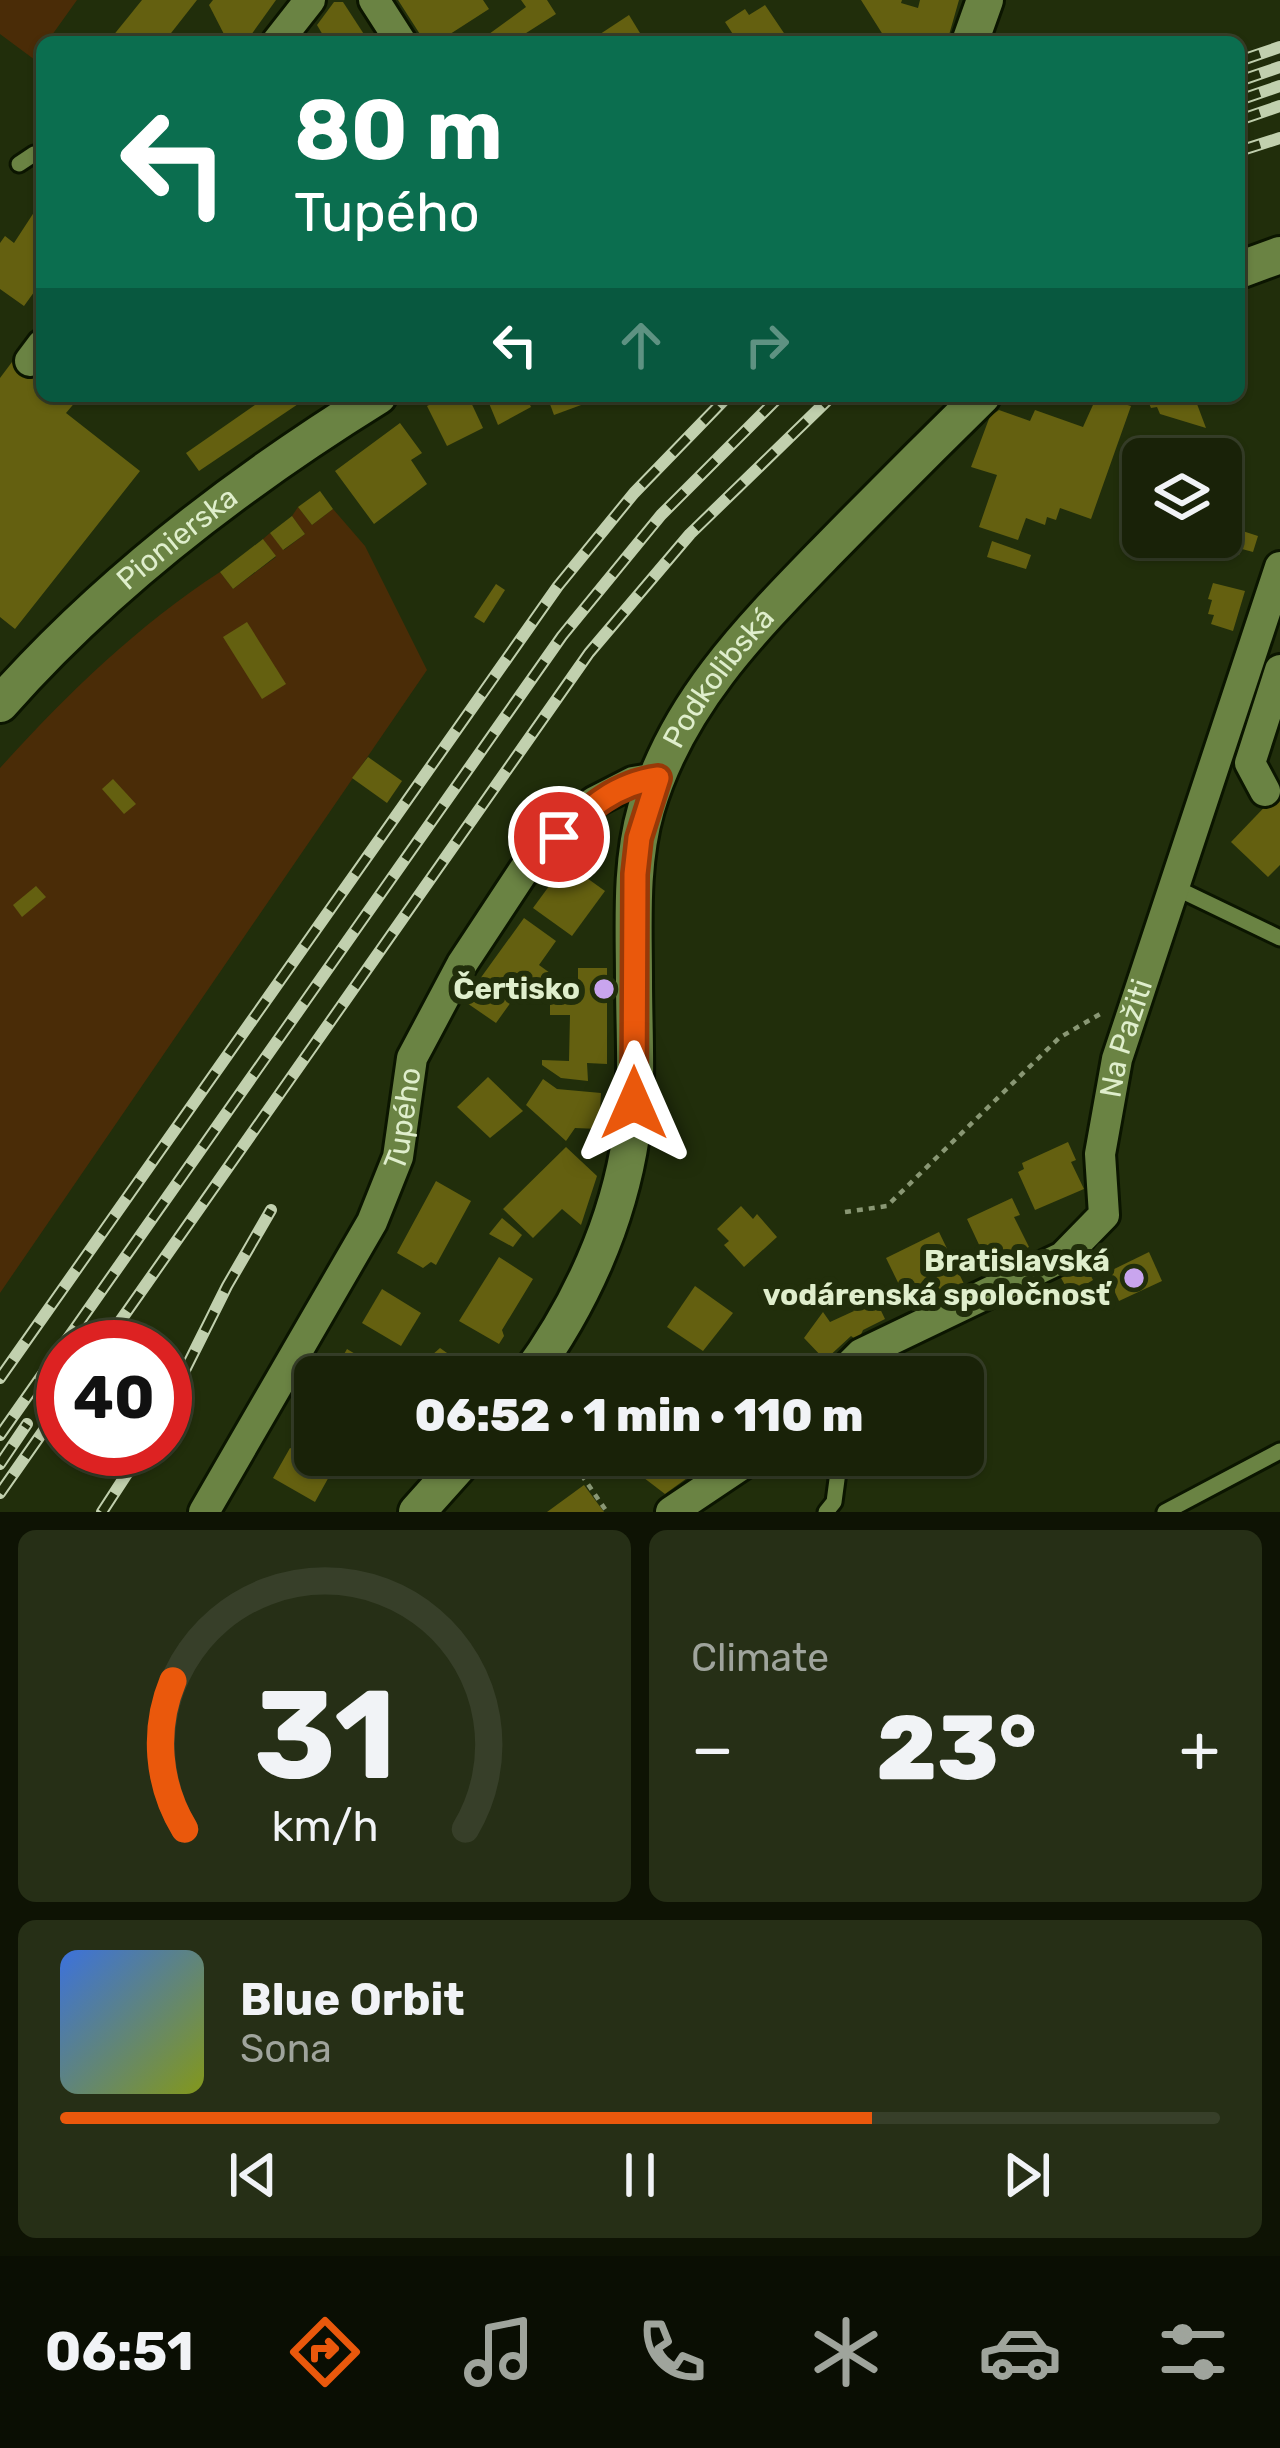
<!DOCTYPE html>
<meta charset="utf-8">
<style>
:root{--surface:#192208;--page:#262f16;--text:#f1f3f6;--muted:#9fa49c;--line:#373f29;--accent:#ea580c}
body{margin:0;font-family:Rubik,sans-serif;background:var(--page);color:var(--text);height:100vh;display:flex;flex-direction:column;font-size:45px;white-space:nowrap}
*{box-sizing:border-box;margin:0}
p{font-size:39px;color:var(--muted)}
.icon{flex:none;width:66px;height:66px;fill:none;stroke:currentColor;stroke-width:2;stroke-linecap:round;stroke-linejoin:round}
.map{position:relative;height:1512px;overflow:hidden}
.drawer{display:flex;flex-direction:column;gap:18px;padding:18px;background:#0e1304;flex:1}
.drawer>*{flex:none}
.banner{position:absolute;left:36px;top:36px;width:1209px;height:366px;border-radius:18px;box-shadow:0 3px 9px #0004,0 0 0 3px var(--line);background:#0b6e4f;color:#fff;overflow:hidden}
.tools{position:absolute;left:1122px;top:438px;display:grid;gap:24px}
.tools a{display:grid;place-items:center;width:120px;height:120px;border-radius:18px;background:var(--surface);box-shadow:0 3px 9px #0004,0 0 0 3px var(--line);font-size:60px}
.speed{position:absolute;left:36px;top:1320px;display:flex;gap:24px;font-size:60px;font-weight:700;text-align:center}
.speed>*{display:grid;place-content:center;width:156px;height:156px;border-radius:50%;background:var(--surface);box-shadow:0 3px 9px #0004,0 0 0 3px var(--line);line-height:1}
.speed .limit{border:18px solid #d22;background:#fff;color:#111}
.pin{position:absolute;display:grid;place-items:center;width:102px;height:102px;color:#fff;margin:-51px;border:6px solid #fff;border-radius:50%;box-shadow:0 3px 12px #0007}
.me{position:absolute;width:132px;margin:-66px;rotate:0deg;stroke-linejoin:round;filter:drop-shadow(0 0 9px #0008)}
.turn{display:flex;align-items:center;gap:42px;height:252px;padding:0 60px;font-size:54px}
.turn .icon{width:156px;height:156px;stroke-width:2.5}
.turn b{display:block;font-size:84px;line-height:102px}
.lanes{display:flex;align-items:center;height:114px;padding:0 60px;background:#0003;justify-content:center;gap:60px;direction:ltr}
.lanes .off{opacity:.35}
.big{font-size:90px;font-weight:800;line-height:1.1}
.drawer .widget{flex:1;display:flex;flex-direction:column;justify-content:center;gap:18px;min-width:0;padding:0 42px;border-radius:18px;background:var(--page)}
.drawer .dial{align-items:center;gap:0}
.dial svg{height:312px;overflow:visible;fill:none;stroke:var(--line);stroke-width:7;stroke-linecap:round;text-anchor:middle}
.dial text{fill:var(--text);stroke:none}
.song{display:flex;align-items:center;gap:36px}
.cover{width:144px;height:144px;border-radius:18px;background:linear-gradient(135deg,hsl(220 70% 55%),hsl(70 70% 35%))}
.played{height:12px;border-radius:6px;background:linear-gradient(90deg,var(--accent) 70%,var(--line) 70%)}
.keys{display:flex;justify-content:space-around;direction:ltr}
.heat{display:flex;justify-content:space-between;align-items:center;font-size:66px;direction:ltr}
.drawer .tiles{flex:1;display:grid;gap:18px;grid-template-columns:1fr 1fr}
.widget:last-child{grid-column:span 2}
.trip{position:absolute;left:294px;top:1356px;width:690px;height:120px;border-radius:18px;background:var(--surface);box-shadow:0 3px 9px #0004,0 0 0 3px var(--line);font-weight:800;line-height:120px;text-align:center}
.dock{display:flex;height:192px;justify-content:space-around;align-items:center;background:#0a0e03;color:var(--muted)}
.dock .icon{width:84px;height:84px}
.dock .active{color:var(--accent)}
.dock b{font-size:54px;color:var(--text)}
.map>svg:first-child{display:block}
.green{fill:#4a2c07}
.building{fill:#646010}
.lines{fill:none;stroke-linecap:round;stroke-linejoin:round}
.lane-casing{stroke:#0b1500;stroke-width:21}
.street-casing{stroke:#0b1500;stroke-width:36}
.secondary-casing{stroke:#0b1500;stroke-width:42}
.path{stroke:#899774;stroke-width:4.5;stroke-dasharray:6 6;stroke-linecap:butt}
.lane{stroke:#6a8343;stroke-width:15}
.street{stroke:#6a8343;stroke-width:30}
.secondary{stroke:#6a8343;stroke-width:36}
.rail-casing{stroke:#c1d0ae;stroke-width:12}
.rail{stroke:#212e0b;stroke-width:8;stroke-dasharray:22;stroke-linecap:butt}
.route-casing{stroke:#983908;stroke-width:30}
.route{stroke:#ea580c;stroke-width:21}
.poi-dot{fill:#c9a5ee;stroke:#212e0b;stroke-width:4.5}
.labels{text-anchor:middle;stroke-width:12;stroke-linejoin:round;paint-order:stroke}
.street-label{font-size:30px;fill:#dfeecc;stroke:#212e0b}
.poi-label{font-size:30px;font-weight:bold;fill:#dfeecc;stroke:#212e0b;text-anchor:end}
</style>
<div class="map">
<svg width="1280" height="1512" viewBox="0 0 1280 1512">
<rect width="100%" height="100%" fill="#212e0b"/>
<g class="green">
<path d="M0 0H77L47 42H42L35 60 0 34Z"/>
<path d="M298 507 312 525 333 509 365 546 427 670 0 1293V768C66 695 137 626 220 572L233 589 276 557 263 539 270 533 284 550 305 534 292 516Z"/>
</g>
<g class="building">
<path d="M142 0H197L164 42H108Z"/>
<path d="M213 0H276L246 42H228L209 5Z"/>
<path d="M398 0H483L489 9 447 36 451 42H425Z"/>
<path d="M521 0H547L556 14 512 42H478L526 7Z"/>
<path d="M861 0H902L901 3 918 8 920 0H959L947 42H878L885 38Z"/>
<path d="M334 2H343L369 42H327L317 25Z"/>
<path d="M765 5 790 42H738L725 22 745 9 749 15Z"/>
<path d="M629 15 640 33 626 42H588Z"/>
<path d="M42 200V281L24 306 0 289V243L5 236 14 243Z"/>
<path d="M18 354 42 373V396H72L77 400 66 413 140 471 15 629 0 617V378Z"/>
<path d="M268 396H310L199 471 186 453Z"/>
<path d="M447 396H468L483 428 447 446 427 406Z"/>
<path d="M486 396H526L531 407 498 425Z"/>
<path d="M547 396H590L592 401 554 415Z"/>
<path d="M1097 396 1131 406 1091 519 1060 508 1056 520 1047 517 1045 525 1026 518 1018 540 979 527 997 475 971 467 990 416 999 410 1030 421 1035 410 1083 427Z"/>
<path d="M1146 396H1194L1206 428 1160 414 1157 407 1151 408Z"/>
<path d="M400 423 422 453 411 460 427 484 374 524 335 471Z"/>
<path d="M320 491 333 509 312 525 298 507Z"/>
<path d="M292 516 305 534 283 550 270 533Z"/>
<path d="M1221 524 1258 536 1253 552 1242 549 1239 555 1193 541 1190 548 1173 543 1175 537H1221Z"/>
<path d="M263 539 276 556 233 589 220 572Z"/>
<path d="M992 541 1031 555 1026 569 987 557Z"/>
<path d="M1213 583 1245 591 1233 631 1211 624 1214 615 1208 614 1212 600 1208 599Z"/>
<path d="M496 584 505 590 484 623 474 617Z"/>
<path d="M247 622 286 684 262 699 223 637Z"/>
<path d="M368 757 402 781 387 803 352 778Z"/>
<path d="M113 779 136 804 124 814 102 789Z"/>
<path d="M1280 791V865L1268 877 1231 842Z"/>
<path d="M566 863 605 891 572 936 533 908Z"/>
<path d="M36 886 46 897 22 917 13 905Z"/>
<path d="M524 918 556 941 539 965 550 973 538 989 526 981 496 1023 464 1001Z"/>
<path d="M578 968H607V1064L587 1063 588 1081 561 1078 542 1065V1060L569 1061 570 1015H550V994H578Z"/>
<path d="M488 1077 523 1111 490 1138 457 1107Z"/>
<path d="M543 1079 557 1089 601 1093 599 1129 575 1128 566 1141 526 1105Z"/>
<path d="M1068 1142 1076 1160 1071 1162 1084 1189 1035 1210 1018 1172 1024 1169 1022 1163Z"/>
<path d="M566 1147 597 1176 581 1225 562 1209 533 1238 503 1209Z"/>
<path d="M436 1181 471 1201 436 1265 431 1262 423 1268 397 1253Z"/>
<path d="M1012 1198 1020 1215 1014 1217 1029 1247 989 1266 967 1219Z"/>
<path d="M741 1206 753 1219 757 1214 777 1237 744 1267 724 1245 729 1241 717 1229Z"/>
<path d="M502 1218 522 1235 513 1247 489 1234Z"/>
<path d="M939 1232 964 1284 911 1309 886 1258Z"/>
<path d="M1149 1252 1162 1281 1119 1301 1106 1273Z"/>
<path d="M1081 1256 1093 1280 1070 1294 1056 1269Z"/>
<path d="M499 1257 533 1279 502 1330 504 1336 499 1344 459 1321Z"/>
<path d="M695 1286 733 1313 703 1351 667 1327Z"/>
<path d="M382 1289 421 1313 401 1346 362 1323Z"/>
<path d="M871 1290 885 1319 863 1330 858 1341 851 1336 825 1360 804 1338 823 1312 830 1322 854 1311 848 1303Z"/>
<path d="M440 1348 481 1377H425L420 1373 423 1363Z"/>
<path d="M347 1349 385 1372 382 1377H331Z"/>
<path d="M308 1434 315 1438V1455H341L315 1502 273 1478 290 1448 298 1451Z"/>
<path d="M614 1455H719L665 1494Z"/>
<path d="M584 1485 604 1512H547Z"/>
</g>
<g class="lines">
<defs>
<g id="lane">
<path d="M19 164 34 154 42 155"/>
<path d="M1176 888 1280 938"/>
<path d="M826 1512 834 1502 838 1472 828 1455"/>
<path d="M1165 1512 1280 1451"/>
</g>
<g id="street">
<path d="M374 0 401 42"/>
<path d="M277 42 310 0"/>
<path d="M30 361 42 345"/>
<path d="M1265 791 1250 763 1280 670"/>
<path id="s1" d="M838 1377 861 1354 1063 1257 1104 1215 1100 1154 1117 1059 1280 567"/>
<path id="s2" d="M204 1512 372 1222 398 1157 412 1058 462 964 524 870 594 802 633 782 657 778"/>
<path d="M671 1512 756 1455"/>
</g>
<g id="secondary">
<path d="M970 42 985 0"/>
<path d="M1239 270 1280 255"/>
<path id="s3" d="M0 704C107 583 241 481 378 396"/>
<path id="s4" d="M528 1377C580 1306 618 1223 631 1136 638 1086 634 1032 634 981 634 924 630 864 646 809 677 703 752 628 827 551 878 499 930 447 982 396"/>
<path d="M417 1512 468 1455"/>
</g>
</defs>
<use href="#lane" class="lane-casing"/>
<use href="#street" class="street-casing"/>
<use href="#secondary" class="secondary-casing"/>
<g class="path">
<path d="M845 1212 887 1206 1059 1038 1100 1014"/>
<path d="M551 1455 583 1477 607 1512"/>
</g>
<use href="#lane" class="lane"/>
<use href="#street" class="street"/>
<use href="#secondary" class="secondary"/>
<defs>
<g id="rail">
<path d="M1239 61 1280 47"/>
<path d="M1239 81 1280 67"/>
<path d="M1239 100 1280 86"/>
<path d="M1239 120 1280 106"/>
<path d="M1239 151 1280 138"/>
<path d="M102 1347 589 653 690 534 832 396"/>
<path d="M0 1378 558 586 634 493 728 396"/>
<path d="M165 1410 227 1286 271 1210"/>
<path d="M0 1435 562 636 661 515 780 396"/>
<path d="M0 1464 27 1424"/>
<path d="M0 1493 63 1403"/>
<path d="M102 1512 143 1449"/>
</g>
</defs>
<use href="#rail" class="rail-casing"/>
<use href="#rail" class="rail"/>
</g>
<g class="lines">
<defs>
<path id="route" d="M559 837C589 808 615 784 658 778L639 838 635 874 634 1103"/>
</defs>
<use href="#route" class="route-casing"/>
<use href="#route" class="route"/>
</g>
<g class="poi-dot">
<circle cx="604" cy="989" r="12"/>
<circle cx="1134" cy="1278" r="12"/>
</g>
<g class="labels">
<g class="street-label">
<text dy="10" stroke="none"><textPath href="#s3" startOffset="243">Pionierska</textPath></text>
<text dy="10" stroke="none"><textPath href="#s4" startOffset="744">Podkolibská</textPath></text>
<text dy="10" stroke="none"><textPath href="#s1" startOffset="495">Na Pažiti</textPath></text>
<text dy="10" stroke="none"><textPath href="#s2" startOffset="444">Tupého</textPath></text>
</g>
<g class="poi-label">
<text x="580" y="999">Čertisko</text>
<text x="1110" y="1271">Bratislavská<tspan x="1110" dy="34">vodárenská spoločnosť</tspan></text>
</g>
</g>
</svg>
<div class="tools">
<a><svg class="icon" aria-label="layers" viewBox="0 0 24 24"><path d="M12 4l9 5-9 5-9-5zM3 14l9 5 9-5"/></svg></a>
</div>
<div class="speed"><div class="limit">40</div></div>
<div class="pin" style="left:559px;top:837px;background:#d93025"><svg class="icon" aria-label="arrive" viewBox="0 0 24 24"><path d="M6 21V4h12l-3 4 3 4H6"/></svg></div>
<svg class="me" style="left:634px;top:1103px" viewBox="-20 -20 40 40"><path d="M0-17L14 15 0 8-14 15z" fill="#ea580c" stroke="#fff" stroke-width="4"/></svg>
<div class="trip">06:52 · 1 min · 110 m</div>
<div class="banner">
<div class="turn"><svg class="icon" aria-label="left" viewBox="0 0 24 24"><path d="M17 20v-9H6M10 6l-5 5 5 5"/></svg><div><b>80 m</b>Tupého</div></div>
<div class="lanes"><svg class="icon" aria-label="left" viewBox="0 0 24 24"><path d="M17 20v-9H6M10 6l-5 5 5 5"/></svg><svg class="icon off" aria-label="ahead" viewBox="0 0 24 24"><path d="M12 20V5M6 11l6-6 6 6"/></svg><svg class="icon off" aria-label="right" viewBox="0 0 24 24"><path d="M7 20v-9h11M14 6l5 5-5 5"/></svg></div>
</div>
</div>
<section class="drawer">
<div class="tiles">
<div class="widget dial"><svg viewBox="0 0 100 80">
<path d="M14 69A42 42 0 1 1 86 69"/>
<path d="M14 69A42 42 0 0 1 11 31" stroke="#ea580c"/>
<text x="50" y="56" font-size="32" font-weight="700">31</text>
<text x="50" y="72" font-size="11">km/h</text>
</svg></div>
<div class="widget"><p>Climate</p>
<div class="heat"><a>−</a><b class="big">23°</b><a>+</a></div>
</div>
<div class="widget">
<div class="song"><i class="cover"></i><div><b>Blue Orbit</b><p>Sona</p></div></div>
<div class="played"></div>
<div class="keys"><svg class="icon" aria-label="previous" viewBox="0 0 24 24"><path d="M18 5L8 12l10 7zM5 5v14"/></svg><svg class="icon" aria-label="pause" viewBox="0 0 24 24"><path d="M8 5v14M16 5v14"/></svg><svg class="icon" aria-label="next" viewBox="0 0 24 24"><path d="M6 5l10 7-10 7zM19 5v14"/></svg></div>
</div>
</div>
</section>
<nav class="dock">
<b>06:51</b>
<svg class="icon active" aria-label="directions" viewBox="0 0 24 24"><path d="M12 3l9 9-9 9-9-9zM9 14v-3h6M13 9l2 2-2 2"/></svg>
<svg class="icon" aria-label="music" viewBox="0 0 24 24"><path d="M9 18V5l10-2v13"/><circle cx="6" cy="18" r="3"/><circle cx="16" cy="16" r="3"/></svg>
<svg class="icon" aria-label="phone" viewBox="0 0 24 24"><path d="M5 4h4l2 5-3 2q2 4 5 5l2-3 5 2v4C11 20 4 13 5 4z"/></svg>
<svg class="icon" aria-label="climate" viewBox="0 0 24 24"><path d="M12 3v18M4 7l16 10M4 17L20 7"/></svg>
<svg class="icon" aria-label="car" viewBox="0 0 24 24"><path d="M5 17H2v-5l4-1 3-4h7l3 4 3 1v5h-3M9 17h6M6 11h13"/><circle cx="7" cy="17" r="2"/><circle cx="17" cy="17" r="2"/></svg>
<svg class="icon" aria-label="filters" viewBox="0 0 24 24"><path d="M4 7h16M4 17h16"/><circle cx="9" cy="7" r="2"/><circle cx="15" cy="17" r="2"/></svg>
</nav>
